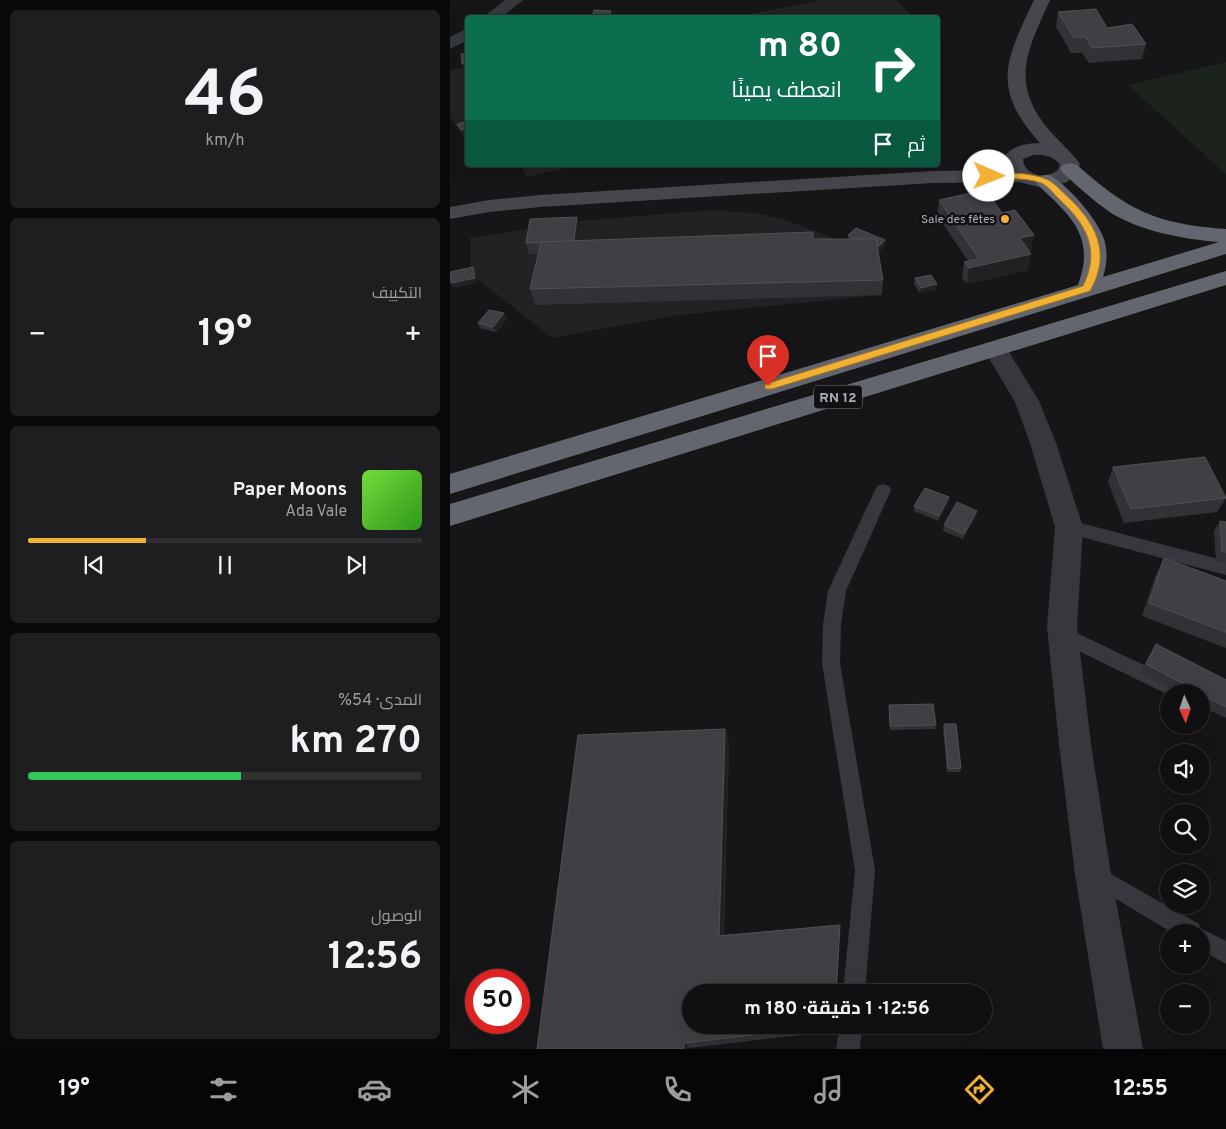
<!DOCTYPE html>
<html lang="ar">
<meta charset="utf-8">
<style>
:root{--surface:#101012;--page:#1e1e20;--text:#f1f3f6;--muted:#9c9d9f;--line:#303032;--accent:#f2b134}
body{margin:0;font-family:Overpass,Cairo,sans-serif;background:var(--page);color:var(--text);direction:rtl;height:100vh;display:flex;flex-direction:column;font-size:19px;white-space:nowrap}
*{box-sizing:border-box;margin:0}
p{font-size:16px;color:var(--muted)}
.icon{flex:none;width:28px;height:28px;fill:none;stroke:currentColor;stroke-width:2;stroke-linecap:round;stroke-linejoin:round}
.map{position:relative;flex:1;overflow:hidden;direction:ltr}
.details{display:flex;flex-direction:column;gap:10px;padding:10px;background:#09090a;width:450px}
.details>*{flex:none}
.guide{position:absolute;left:15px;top:15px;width:475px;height:152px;border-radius:5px;box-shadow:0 5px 20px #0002,0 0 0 1px var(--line);direction:rtl;background:#0b6e4f;color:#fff;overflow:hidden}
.needle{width:32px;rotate:177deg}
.buttons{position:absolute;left:710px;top:684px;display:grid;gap:10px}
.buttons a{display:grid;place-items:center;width:50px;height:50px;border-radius:50%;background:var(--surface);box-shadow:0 5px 20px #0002,0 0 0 1px var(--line);font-size:25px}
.speed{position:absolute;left:15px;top:969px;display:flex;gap:10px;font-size:25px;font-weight:700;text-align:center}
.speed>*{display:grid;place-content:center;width:65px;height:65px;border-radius:50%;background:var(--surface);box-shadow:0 5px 20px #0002,0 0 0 1px var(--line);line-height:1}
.speed .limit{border:8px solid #d22;background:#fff;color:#111}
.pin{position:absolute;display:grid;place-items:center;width:42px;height:42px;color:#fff;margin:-51px -21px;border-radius:50% 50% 50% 0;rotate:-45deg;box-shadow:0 0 5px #0007}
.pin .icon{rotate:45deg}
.me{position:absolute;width:55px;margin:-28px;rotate:91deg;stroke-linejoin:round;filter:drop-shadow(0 0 4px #0008)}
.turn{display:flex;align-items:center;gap:18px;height:105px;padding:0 15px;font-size:22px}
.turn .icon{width:65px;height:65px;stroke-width:2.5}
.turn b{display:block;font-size:35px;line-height:42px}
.then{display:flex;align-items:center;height:48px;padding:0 15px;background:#0003;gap:10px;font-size:19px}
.big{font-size:38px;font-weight:700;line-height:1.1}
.details .card{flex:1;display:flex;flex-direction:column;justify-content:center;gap:8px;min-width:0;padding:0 18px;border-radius:8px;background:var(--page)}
.details .dial{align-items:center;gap:0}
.dial b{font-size:65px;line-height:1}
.song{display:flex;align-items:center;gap:15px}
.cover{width:60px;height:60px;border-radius:8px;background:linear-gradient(135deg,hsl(100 70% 55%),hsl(110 70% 35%))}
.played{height:5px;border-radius:2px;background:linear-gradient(90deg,var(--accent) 30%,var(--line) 30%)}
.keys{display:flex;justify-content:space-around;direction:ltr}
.heat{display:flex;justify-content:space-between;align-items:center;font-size:28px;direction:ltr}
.charge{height:8px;border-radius:4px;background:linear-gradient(90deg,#34c759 54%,var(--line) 0)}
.trip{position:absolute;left:232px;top:984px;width:310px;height:50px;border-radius:25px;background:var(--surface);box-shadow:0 5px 20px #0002,0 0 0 1px var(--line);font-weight:700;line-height:50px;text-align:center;direction:rtl}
.tabs{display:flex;height:80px;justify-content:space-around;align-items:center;background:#060607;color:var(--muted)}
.tabs .icon{width:35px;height:35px}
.tabs .on{color:var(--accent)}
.tabs b{font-size:22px;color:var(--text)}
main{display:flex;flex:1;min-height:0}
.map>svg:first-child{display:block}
.built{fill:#222225}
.green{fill:#1c231d}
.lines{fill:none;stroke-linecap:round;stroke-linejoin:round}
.lane{fill:#37383d;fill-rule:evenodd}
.street{fill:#37383d;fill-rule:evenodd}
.secondary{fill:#45474d;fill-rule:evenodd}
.highway{fill:#63666e;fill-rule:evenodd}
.wall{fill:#323236}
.shaded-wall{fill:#212124}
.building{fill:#3f3f44;stroke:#4f5156}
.route{fill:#f2b134;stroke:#9d7322}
.poi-dot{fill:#f2b134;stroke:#111113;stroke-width:2}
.labels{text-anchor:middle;stroke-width:5;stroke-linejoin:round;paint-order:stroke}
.far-poi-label{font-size:12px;fill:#a8adb8;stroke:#111113;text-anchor:end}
.shield{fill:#111113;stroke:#7b7e86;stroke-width:1}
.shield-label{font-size:14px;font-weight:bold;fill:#a8adb8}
</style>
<main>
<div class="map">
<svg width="776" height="1049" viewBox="0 0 776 1049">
<rect width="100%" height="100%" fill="#161618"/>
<g class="built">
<path d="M372 0H447L463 17 280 18Z"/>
<path d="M17 67V141L0 117V70Z"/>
<path d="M263 210 303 213 333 219 426 255 432 295 228 315 102 338 20 273V238L127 221Z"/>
</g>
<path class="green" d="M776 62V174L678 85Z"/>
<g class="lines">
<g class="lane">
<path d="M433 484 439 486 441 490 396 591 391 625 390 663 425 870 415 992H393L405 870 372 663 373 625 378 591 425 490 427 486Z"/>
<path d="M619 520 776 561V575L613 532 611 527 613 522Z"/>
<path d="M612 626 738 686 740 692H719V695L606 640 603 634 606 628Z"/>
<path d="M645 865 749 924 750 928 776 941V964L751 950V932H721L638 882 635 875 638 868Z"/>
<path d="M390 1025H412L410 1049H386Z"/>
</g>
<g class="street">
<path d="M55 0H73L51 18H32Z"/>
<path d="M18 28V40L0 49V37Z"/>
<path d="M546 342 554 344 589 401 606 443 633 527 627 627 641 744 661 874 693 1049H653L625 874 609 744 597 627 605 527 580 443 565 402 534 350 538 344Z"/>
</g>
<path class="secondary" d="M584 0H600C578 49 559 83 599 130 609 142 621 151 630 164L627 173 617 182 600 187H589L569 182 483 183 90 207 39 212 0 219V207L39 200 90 195 483 171 556 170 553 158C561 146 576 143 590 143 540 88 556 59 584 0ZM583 155C594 154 602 156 610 164L608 170C596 180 574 176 573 159Z"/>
<g class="highway">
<path d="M620 163 627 165C679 211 706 224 776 229V254L0 494V474L628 285C646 237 621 216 588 185L585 181 588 177C593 175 598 174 603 177 621 189 647 219 654 239 658 251 657 265 653 277L769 242C733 239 693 232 661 213 644 201 628 187 613 173L610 169 613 165Z"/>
<path d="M776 271V285L0 526V504Z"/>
</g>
</g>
<g class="wall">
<path d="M608 12 696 44 692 59 639 63 632 53H621L606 27Z"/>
<path d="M142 16H162L161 18H142Z"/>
<path d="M489 200 552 213 581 251H579L578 270 517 284 512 278 514 262 518 261 487 215Z"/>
<path d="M130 228 128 241 398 239V235L435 240V246L428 252 433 280 432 295 85 305 80 289 89 254H79L76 243Z"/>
<path d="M465 278 487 284 486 290 470 293 464 284Z"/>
<path d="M57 319 46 332 30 328 28 323Z"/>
<path d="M663 467 776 498 767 512 674 523 658 482Z"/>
<path d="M499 497 498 503 488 521 464 511V506Z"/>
<path d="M526 516 513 539 493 531 494 525Z"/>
<path d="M770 521 776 522V563L766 561 764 531Z"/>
<path d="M714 558 776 581V648L692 616 707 572Z"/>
<path d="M706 644 776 680V717L775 718 751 706V692H727L690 673Z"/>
<path d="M439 705 486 725 485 729 440 730Z"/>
<path d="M494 724 511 768 510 772H497L493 728Z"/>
<path d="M275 729 279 743 274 935 390 925 387 992H241V1025H385V1031L240 1048 87 1049Z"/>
</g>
<g class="shaded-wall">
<path d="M161 11 162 16 161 18H159V16Z"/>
<path d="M18 63V74L16 75 12 64Z"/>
<path d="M18 128V134L13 136 11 130Z"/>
<path d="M72 165H129L76 177Z"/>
<path d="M233 165H243L234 167Z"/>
<path d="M127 217 130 228 127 252 124 241Z"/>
<path d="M584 235 581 251 567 254 570 238Z"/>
<path d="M435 240V246L427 254V248Z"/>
<path d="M581 254 578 270 517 284 519 268Z"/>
<path d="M23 267 26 273 27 283 4 288 1 283Z"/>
<path d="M487 284 486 290 470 293 471 288Z"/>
<path d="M54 313 57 319 46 332 43 327Z"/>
<path d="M499 497 498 503 488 521 489 516Z"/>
<path d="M527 511 526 516 513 539 514 534Z"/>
<path d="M275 729 279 743 273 944 269 936Z"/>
<path d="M234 1043 240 1048V1049H234Z"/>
</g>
<g class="building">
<path d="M646 9 657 28 682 24 696 44 642 48 636 37 624 38 608 12Z"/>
<path d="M144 10 161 11 159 16H142Z"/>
<path d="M460 15 463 18H452Z"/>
<path d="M18 53V63L12 64 11 54Z"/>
<path d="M18 121V128L11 130 7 124Z"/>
<path d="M535 190 552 213 565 210 584 235 570 238 581 254 519 268 514 262 529 259 489 200Z"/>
<path d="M127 217 124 241 76 243 80 219Z"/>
<path d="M406 228 435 240 428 247 426 239H406L398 235Z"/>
<path d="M363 232V239H426L433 280 80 289 91 242Z"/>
<path d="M23 267 25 278 1 283 0 272Z"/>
<path d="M481 275 487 284 471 288 465 278Z"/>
<path d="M39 310 54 313 43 327 28 323Z"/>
<path d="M755 457 776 498 681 509 663 467Z"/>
<path d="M475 488 499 497 489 516 464 506Z"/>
<path d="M507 502 527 511 514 534 494 525Z"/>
<path d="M770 521 776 522V552H772Z"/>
<path d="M714 558 776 581V632L699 603Z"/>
<path d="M706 644 776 680V707L751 694V692H749L696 664Z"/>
<path d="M483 704 486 725 440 726 439 705Z"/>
<path d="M494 724H506L511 768 498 769Z"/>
<path d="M275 729 269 936 390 925 386 992H241V1025H385L234 1043V1049H87L128 735Z"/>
</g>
<path class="route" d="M539 173C558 173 579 172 596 179 604 182 611 191 617 196 646 223 662 253 640 291L322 389H315V384L633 286C651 249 636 224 608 198 603 193 597 185 591 183 573 176 554 181 536 177V174Z"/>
<circle class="poi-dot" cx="555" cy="219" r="5"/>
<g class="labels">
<g class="far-poi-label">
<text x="545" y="223">Sale des fêtes</text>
</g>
<rect class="shield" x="364" y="385.5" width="48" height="23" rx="4"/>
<g class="shield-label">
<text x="388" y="402">RN 12</text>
</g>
</g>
</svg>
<div class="buttons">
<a><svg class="needle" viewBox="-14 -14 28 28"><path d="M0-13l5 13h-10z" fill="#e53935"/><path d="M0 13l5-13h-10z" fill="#9c9d9f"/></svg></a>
<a><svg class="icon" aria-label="sound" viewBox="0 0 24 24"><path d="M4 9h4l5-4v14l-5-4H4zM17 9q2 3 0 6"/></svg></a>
<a><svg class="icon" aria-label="search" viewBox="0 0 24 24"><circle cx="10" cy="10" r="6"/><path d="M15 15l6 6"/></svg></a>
<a><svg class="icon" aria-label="layers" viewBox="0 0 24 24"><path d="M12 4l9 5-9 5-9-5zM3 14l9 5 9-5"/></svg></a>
<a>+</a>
<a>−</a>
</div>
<div class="speed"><div class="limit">50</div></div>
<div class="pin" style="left:318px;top:386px;background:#d93025"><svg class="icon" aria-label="arrive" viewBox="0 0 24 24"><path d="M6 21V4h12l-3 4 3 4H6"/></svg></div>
<svg class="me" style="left:539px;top:176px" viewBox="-20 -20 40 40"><circle r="19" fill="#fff"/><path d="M0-13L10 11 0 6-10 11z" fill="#f2b134"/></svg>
<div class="trip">12:56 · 1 دقيقة · 180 m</div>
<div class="guide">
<div class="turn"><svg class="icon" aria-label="right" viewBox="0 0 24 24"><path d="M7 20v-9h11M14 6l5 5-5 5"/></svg><div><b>80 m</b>انعطف يمينًا</div></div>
<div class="then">ثم<svg class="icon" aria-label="arrive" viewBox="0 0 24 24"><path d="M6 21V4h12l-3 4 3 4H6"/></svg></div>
</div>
</div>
<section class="details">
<div class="card dial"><b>46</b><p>km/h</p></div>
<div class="card"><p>التكييف</p>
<div class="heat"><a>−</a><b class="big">19°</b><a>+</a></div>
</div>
<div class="card">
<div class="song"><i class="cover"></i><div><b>Paper Moons</b><p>Ada Vale</p></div></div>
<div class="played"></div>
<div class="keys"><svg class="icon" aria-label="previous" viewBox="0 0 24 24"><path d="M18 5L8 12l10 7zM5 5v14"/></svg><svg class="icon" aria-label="pause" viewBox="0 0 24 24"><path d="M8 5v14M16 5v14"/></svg><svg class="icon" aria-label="next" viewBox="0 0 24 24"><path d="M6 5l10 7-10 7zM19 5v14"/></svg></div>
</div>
<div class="card"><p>المدى · 54%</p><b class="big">270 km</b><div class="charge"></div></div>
<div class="card"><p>الوصول</p><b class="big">12:56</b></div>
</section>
</main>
<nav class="tabs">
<b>12:55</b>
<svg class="icon on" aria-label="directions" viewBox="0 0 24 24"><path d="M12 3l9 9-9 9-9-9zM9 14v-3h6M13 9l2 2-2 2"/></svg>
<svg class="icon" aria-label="music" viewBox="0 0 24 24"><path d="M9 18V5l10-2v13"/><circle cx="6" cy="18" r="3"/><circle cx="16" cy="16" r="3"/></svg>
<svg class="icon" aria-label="phone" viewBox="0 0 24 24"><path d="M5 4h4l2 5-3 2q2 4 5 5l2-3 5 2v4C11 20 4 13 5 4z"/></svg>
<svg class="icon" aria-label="climate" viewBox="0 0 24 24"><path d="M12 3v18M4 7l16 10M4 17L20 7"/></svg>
<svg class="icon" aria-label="car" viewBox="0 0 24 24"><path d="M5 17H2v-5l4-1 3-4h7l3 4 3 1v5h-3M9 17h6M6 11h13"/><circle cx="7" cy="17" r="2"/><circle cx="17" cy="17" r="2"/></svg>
<svg class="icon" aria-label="filters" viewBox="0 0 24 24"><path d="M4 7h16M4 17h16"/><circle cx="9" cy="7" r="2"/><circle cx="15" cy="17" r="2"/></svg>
<b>19°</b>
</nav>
